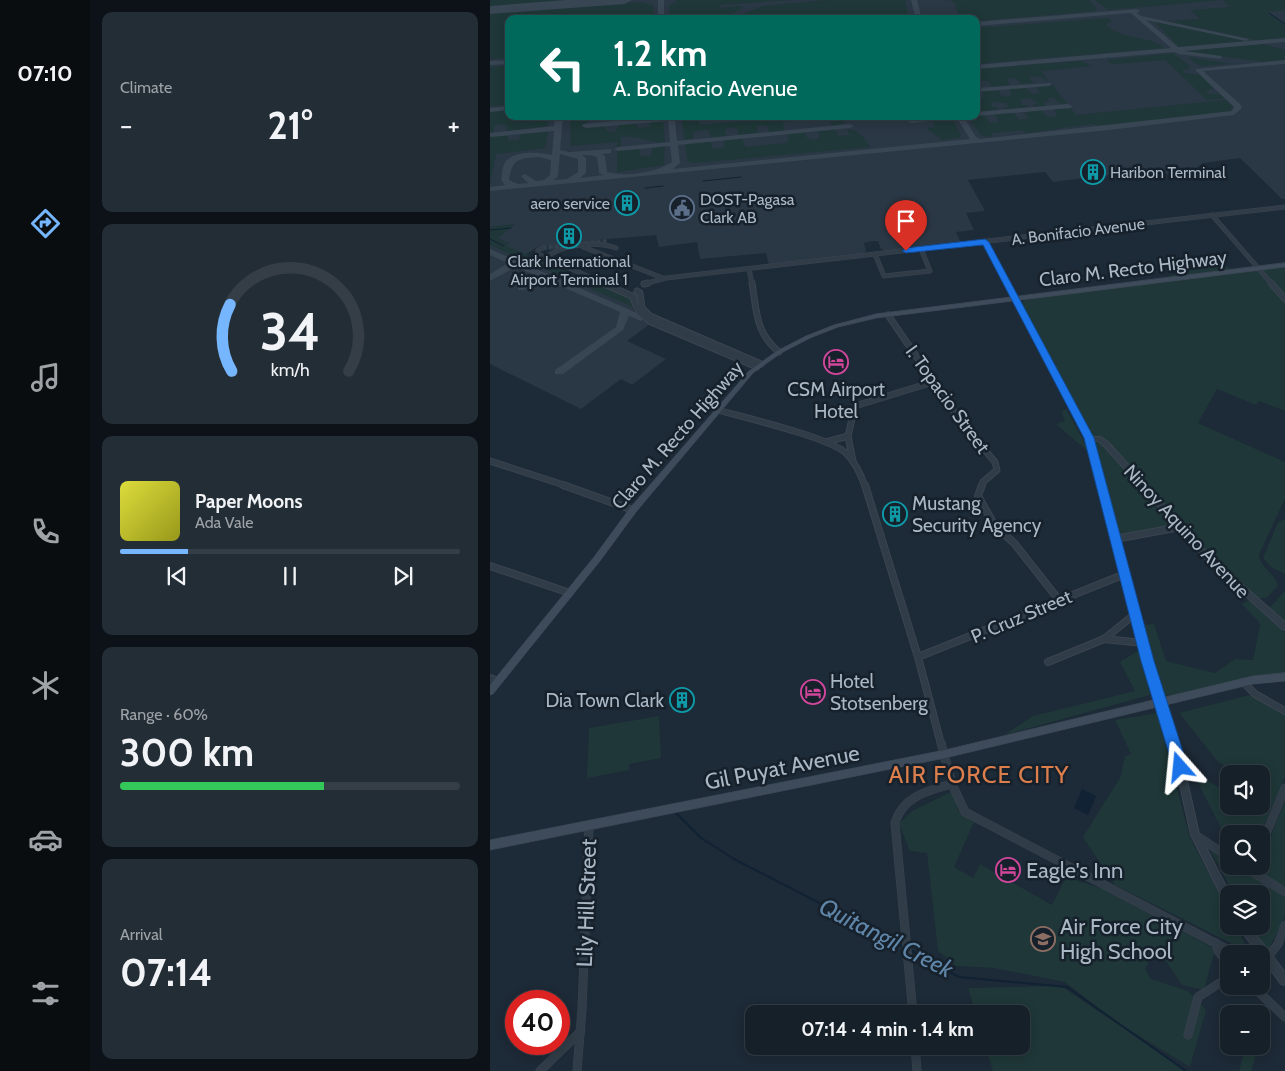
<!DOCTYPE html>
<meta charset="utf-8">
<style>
:root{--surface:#162029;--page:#232d35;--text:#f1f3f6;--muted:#9ea3a8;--line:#353e46;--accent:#75b6ff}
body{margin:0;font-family:Cabin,sans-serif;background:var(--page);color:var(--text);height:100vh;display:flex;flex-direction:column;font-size:19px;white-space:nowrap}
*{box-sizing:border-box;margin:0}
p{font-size:16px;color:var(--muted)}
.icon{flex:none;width:28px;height:28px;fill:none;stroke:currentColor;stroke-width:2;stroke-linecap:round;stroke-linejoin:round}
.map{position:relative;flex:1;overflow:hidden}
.sheet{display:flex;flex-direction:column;gap:12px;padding:12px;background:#0c1217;width:400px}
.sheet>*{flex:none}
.top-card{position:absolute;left:15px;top:15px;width:475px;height:105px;border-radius:10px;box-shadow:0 2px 12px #0003,0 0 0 1px var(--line);background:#00695c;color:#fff;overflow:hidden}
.controls{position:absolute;left:730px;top:765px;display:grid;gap:10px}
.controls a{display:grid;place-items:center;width:50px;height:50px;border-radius:10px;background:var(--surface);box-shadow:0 2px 12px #0003,0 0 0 1px var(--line);font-size:25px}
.speed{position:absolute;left:15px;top:990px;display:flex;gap:10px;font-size:25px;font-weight:700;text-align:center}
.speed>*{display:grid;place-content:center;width:65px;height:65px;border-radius:50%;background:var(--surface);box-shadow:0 2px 12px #0003,0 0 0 1px var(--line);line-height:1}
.speed .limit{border:8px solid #d22;background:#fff;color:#111}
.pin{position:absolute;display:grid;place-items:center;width:42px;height:42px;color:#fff;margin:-51px -21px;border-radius:50% 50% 50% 0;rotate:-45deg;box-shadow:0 0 5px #0007}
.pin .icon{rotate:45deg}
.me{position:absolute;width:55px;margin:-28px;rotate:342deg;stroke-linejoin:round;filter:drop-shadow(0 0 4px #0008)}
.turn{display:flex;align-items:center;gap:18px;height:105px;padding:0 25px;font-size:22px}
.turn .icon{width:65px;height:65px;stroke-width:2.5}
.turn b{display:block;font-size:35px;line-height:42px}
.big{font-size:38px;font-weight:800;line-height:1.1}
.sheet .tile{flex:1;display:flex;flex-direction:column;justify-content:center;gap:8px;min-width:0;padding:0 18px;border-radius:10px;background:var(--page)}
.sheet .dial{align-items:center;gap:0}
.dial svg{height:130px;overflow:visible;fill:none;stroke:var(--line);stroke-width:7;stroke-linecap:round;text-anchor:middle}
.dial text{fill:var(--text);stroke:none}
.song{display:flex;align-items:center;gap:15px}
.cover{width:60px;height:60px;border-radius:8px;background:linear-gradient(135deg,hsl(60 70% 55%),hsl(60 70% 35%))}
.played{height:5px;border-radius:2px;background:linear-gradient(90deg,var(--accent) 20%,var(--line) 20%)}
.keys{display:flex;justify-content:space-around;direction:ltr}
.heat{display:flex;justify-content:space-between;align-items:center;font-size:28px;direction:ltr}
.charge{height:8px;border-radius:4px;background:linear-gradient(90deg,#34c759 60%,var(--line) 0)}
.trip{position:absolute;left:255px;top:1005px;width:285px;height:50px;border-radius:10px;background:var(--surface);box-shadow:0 2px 12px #0003,0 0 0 1px var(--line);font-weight:800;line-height:50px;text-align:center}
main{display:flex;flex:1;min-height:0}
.dock{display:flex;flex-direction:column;width:90px;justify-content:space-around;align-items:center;background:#090d10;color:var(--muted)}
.dock .icon{width:35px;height:35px}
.dock .current{color:var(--accent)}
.dock b{font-size:22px;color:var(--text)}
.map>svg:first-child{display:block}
.airport{fill:#2a3744;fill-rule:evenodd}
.green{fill:#1f3738}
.water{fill:#102234}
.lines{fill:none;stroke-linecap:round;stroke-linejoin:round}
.stream-far1{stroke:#102234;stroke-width:1}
.stream{stroke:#102234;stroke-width:2}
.taxiway{fill:#384553;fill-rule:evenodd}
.runway{fill:#384553;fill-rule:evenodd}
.minor-tunnel{stroke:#323f4c;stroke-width:4;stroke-dasharray:4 2;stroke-linecap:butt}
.minor-far3-casing{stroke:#3a4551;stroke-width:5}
.minor-far2-casing{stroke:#3a4551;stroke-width:7}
.minor-far1-casing{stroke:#3a4551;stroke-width:8}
.minor-casing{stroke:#3a4551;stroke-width:9}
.tertiary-casing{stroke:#3a4551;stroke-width:2}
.secondary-casing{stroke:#3a4551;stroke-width:1}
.minor-far3{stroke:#303c47;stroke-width:4}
.minor-far2{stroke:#303c47;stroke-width:5}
.minor-far1{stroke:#303c47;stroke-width:6}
.minor{stroke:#303c47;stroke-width:8}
.tertiary{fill:#303c47;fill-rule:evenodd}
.secondary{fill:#3e4b5b;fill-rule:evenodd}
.route{fill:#1a73e8;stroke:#114b97}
.labels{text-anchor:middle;stroke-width:5;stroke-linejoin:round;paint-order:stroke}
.far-poi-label{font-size:16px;fill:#aab7c5;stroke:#16212b;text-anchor:start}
.far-street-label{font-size:16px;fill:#aab7c5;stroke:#16212b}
.street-label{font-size:19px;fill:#aab7c5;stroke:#16212b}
.poi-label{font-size:19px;fill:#aab7c5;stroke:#16212b;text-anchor:start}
.near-street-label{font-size:22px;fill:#aab7c5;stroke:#16212b}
.near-poi-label{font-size:22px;fill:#aab7c5;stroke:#16212b;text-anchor:start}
.near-neighbourhood-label{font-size:24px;letter-spacing:1px;fill:#dd7f4d;stroke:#16212b}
.near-water-label{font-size:24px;font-style:italic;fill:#5f85a8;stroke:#16212b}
</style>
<main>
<nav class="dock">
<b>07:10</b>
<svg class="icon current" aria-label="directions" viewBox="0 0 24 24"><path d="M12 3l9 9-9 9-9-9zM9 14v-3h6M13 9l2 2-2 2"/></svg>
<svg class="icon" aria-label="music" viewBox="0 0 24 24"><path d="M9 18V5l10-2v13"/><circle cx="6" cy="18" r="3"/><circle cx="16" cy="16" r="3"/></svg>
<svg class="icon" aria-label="phone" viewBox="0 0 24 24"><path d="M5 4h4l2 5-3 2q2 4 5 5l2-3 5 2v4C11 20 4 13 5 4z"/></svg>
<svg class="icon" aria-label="climate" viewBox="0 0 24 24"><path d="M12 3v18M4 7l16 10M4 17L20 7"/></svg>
<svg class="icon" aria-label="car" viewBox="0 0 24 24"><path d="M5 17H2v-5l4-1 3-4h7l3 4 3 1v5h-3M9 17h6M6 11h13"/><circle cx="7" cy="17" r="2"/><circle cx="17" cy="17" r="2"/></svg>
<svg class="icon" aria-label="filters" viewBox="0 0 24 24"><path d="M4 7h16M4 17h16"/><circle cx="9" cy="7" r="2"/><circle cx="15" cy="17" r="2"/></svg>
</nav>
<section class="sheet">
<div class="tile"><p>Climate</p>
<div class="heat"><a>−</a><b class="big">21°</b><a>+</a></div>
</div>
<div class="tile dial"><svg viewBox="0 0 100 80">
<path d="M14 69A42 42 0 1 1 86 69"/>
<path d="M14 69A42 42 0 0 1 13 28" stroke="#75b6ff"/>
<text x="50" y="56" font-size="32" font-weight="700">34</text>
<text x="50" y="72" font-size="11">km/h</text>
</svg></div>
<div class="tile">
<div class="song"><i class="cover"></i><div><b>Paper Moons</b><p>Ada Vale</p></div></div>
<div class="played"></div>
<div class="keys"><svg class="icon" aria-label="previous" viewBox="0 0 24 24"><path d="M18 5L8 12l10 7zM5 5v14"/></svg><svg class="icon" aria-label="pause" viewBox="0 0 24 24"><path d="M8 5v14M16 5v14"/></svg><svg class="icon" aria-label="next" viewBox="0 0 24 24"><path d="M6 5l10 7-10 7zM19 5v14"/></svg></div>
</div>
<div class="tile"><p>Range · 60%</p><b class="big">300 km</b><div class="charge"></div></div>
<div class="tile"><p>Arrival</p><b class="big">07:14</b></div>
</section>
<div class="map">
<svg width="795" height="1071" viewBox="0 0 795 1071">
<rect width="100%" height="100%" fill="#1d2a37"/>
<path class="airport" d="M0 0H795V199H792L750 158 713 163 695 176 685 177 667 171 637 174 639 176 627 174 563 182 555 172 478 180 495 211 476 213 484 230 466 232 471 243 397 252 391 249 388 241H382L374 243 376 251 373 255 279 265 276 253 210 259 207 242 169 247 166 235 107 240 106 244 95 245V242L70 244 69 248 58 250V246H49L35 255 140 301 145 313 160 324 137 341 176 359 142 385 131 379 91 409 0 364ZM19 19H486V116H19Z"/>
<g class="green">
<path d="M0 0H82L0 6Z"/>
<path d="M188 0H303L230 5V8L248 6 253 8 232 19H180L179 6Z"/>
<path d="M336 0H415L419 19H239L273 6Z"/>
<path d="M460 0H599L607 9 605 11 486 21V19H470L464 2Z"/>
<path d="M605 0H795V10L777 12 795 25V38L769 41 678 21 710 19 700 10 740 7 733 0 618 10Z"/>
<path d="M150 2 163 5 164 19H19V58L0 59V13Z"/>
<path d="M619 18 622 22 615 24C631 41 658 34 674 48L486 64V28Z"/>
<path d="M664 21 760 42 689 47Z"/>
<path d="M773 44 795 50V60L774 62 694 51Z"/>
<path d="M682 53 700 66 697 70H692L694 73 710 75 724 89 716 91 718 94H728L735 98 717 100 675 60 622 64 617 60Z"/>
<path d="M698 57 740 64 709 66Z"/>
<path d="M592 61 602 66 551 71 559 82 550 76 539 77 543 83 531 84C528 79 523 75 517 80L520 85 502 87 499 82 494 80 488 82 492 88H486V69Z"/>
<path d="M19 66V105L0 106V67Z"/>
<path d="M562 85 577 104 573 105 562 97 558 98 559 101 554 102 555 106 545 107 543 105 548 104 540 98 531 99 532 106 538 105V107L517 110 513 108 519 107 516 103 501 102 502 107 508 108V110L486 112V98L495 97 492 91 508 90 511 95 518 97 522 94 519 89 536 88 539 92 545 94 550 92 546 87Z"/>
<path d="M736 100 744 107 736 114 610 126 602 124 537 133 532 130 502 133 501 137 492 136 478 118 493 115 501 123 509 122 505 114 523 112 529 120 539 119 534 111 551 110 558 117 568 116 563 109 580 107 586 115Z"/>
<path d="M19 110V116H59L58 126 17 131 16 125 10 124 4 126 3 132 0 133V112Z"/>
<path d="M80 116H103L98 119 96 126H113L120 133 126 131 130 124 147 123 148 128 159 127 160 121H173L175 142C160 143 145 134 131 137V147H127V142L81 146Z"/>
<path d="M255 116H271L274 120 284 118V116H347L355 123 342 126 340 119 337 117 298 120 293 123 294 131 280 132 277 126 271 125 267 127 268 133 249 135 247 129 241 127 235 130 236 136 221 138 218 129 204 132 203 139H194L192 119 207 118 210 125 256 121Z"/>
<path d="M462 118 471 135 468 138 452 140 436 128 445 127 443 120Z"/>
<path d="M345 129 348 136 359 135 357 129C368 129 374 138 380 147L204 163 198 161 195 146 198 143 220 141 222 148 228 149 234 147V140L252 138 254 145 257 147 295 143 299 141 298 134 315 132 317 138 324 140 329 138 328 131Z"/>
<path d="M54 131 58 132 55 148 6 154 0 184V136L18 134V141L29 140 31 133Z"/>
<path d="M163 146H175L174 165 127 172V150L148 148 151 156H161Z"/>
<path d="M25 224 8 238 15 242H20L16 246 139 297 143 307 0 245V227Z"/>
<path d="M722 257 743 270 674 279Z"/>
<path d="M795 267V411L769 401 766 405 727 389 708 423 795 462V498L769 555C771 569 786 574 788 586L776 598H767C711 554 669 496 619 444L600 435 531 304 535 300 572 294Z"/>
<path d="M576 409 601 454 566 424 575 421 571 412Z"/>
<path d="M605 442 611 443C623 456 634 469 644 482 651 491 685 516 681 526L630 536 604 444Z"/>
<path d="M795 519V574L781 567 773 558 788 522Z"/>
<path d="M795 591V626L779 608Z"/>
<path d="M759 600 795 633V674H773L680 696 674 695 669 690 653 625 664 624 676 661 725 673 745 659 763 660 770 626 769 622 752 604Z"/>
<path d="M651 649 660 695 514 735 543 716 645 691 630 662Z"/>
<path d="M767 693 795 709V777L770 834H739V844L702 771 733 790 739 779V806H771V774H741L743 771 728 762 689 713Z"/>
<path d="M667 713 700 838 739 912V926H746L759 952 625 885 593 837 630 778 635 756 641 754 625 720Z"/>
<path d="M169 716 171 758 139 764V770L97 778 99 728Z"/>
<path d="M463 791 468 810 484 822 464 867 483 878 490 864 562 905 576 877 613 889 725 949 714 990 692 985 676 961 661 958 655 969 661 979 698 991 716 1010 700 1067 626 1022 575 982 504 968 466 966 448 951 437 853 420 851 409 824 422 811Z"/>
<path d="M795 801V887L767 871 769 866H771V860Z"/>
<path d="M720 850 739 861V866H747L795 895V916L777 953 762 926H771V894H744Z"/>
<path d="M571 986 697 1071H503L495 1046H531V1014H486L478 988Z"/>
<path d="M756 1046H769L761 1071H749Z"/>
</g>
<path class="water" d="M592 789 606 796 598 815 584 808Z"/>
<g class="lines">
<g class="stream-far1">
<path d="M779 13 795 24"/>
<path d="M213 181 251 177"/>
<path d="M155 188 173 186"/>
<path d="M0 230 21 228"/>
<path d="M0 239 14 246"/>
</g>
<g class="stream">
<path d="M186 813 211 838 244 859 413 946"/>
<path d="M420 950 469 977 577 987 696 1071"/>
</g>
<g class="taxiway">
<rect x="168" y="0" width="6" height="19"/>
<path d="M421 0H427L432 19H426Z"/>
<path d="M647 9 650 11 647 13 651 16 759 39 756 41 656 20 688 47 795 38V42L694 51 732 56 730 59 689 54 685 52 486 69V65L681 48 641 13 486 26V22Z"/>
<path d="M19 60V64L0 65V61Z"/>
<path d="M795 60V64L713 71 750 104 752 108 744 115 619 130 0 191V187L15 185 11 180C12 175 12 169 14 164 21 150 49 152 62 155L64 131 0 137V133L64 126 65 116H73L70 150 79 152 121 149V153L112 154 115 156 117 172C136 177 166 173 182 162L180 146 128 151 124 149 128 147 180 142 178 121 96 128 92 126 93 124 177 116H206L185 120 187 141 360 124 364 126 360 128 188 145 190 163 183 169 480 139 467 118 421 123 417 121 445 116H473L486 137 490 139 742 111 744 107 706 71V69ZM70 154 88 159V172L77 179 64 180 68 176ZM92 155H100L107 157 109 173 113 175 90 178 96 173V158ZM49 157 61 160 60 175 54 180 46 181 35 174 31 176 38 183 28 184 19 180C22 159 29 158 49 157Z"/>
<path d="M561 83V85L559 86 486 92V88Z"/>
<path d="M578 104 582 106 581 108 486 116V112Z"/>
<path d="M19 106V110L0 112V108Z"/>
<path d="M0 249 154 316 156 318 151 321 139 316 133 330 73 374H65V370L126 327 130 312 52 278 34 290H28V286L45 275 26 267 0 281V274L18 263 0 255Z"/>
</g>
<path class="runway" d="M76 0H142L135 4 0 14V6Z"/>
<path class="minor-tunnel" d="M53 248 117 241"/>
<defs>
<g id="minor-far3">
<path d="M722 215 782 284"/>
<path d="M495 242 517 284"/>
<path d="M93 247 173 278"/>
<path d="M53 248 48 250V254L115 284"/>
<path d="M385 254 394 276 440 271 431 249"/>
<path d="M63 261 59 255C76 244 108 241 126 248"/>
<path d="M259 269 262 284"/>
<path d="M154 284 176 278 795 207"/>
</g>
<g id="minor-far2">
<path d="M112 283 144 297"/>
<path d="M262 283C267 312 265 332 289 352"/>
<path d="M517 283 525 299"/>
<path d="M781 283 795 299"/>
<path d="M154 284 158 283"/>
<path d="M147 291 150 293 152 308 160 316 271 364"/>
<path d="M142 296 149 312 161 322 267 367"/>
<path d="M398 315 471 422 505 462 507 470 493 482 491 486"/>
<path d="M228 410C256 418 338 437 356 453 365 462 371 475 375 486"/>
<path d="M336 442 358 436"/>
<path d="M0 461 77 486"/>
<path d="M363 461 358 436 365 406 443 382"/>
</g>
<g id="minor-far1">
<path d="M73 485 143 510"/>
<path d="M375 485 428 657 451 744"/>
<path d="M492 485 488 496 505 526 524 543 569 600"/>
<path d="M625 539 690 527"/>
<path d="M0 566 80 593"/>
<path d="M614 639 653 643"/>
<path d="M428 657 635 574"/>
<path d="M558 662 614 639 645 614"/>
<path d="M0 678 8 681"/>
<path d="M753 682 765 694 795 711"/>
</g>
<g id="minor">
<path d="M451 743 462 784 475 812 746 954"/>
<path d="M705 835 739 857"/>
<path d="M771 846 795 788"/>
<path d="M753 866 795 892"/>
<path d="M726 943 728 951 739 964"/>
<path d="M777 958 788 944 795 925"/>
<path d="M771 963 783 966"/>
<path d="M762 986 795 1017"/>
<path d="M423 1014 405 823C413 796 437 791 462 784"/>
<path d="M698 1035 708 997 739 977"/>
<path d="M425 1046 427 1071"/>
<path d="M50 1071 91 1031"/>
<path d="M87 1071 92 1009 99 826"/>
</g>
<g id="tertiary">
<path d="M525 297 528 299 601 437H611L618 442 722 558 795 622V630L792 629 718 562 614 446 608 441H603L662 661 694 767 709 834 740 894H739V907L736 905 701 835 686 767 654 661 596 439 522 299Z"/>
<path d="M748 926H759L795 972V985L791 984 771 957V954H768Z"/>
</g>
<g id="secondary">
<path d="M795 263V267L386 318 348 327 320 338 291 353 263 373 146 512 110 561 3 694 0 695V685L104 557 140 508 259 371 287 351 316 336 344 325 386 314Z"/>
<path d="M795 673V681L763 684 455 758 0 850V840L455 750 763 676Z"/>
</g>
</defs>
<use href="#minor-far3" class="minor-far3-casing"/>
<use href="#minor-far2" class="minor-far2-casing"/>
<use href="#minor-far1" class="minor-far1-casing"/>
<use href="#minor" class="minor-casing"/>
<use href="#tertiary" class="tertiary-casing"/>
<use href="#secondary" class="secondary-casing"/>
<use href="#minor-far3" class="minor-far3"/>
<use href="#minor-far2" class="minor-far2"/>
<use href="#minor-far1" class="minor-far1"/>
<use href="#minor" class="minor"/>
<use href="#tertiary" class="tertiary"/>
<use href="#secondary" class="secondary"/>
</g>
<path class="route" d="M495 239 499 242 604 438 664 661 698 767 695 772 690 774 686 772 683 767 651 661 594 438 493 245 416 253 412 251 416 248Z"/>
<defs>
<symbol id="building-ring" viewBox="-11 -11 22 22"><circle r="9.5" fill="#16212b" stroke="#0f9aa8" stroke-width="1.5"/><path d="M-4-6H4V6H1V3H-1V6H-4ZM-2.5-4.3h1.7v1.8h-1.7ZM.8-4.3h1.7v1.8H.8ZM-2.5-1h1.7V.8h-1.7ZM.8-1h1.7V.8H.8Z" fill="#0f9aa8"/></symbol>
<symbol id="civic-ring" viewBox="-11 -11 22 22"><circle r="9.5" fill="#16212b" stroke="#5c6f8a" stroke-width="1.5"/><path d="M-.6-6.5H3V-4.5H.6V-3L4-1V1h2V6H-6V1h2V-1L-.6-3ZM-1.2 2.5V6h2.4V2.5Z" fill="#5c6f8a"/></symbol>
<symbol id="hotel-ring" viewBox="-11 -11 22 22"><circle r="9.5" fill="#16212b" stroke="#d1479c" stroke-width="1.5"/><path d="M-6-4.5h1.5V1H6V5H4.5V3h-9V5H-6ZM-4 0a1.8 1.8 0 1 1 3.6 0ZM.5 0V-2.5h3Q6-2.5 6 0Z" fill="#d1479c"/></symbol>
<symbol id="school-ring" viewBox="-11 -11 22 22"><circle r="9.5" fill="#16212b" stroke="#8d6e63" stroke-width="1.5"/><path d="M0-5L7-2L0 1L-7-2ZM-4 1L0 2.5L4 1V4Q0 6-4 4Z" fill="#8d6e63"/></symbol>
</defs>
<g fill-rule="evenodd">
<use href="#building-ring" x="589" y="158" width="28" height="28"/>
<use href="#building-ring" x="123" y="189" width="28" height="28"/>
<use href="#civic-ring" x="178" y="194" width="28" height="28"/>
<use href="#building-ring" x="65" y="222" width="28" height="28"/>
<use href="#hotel-ring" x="332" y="348" width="28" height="28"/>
<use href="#building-ring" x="391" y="500" width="28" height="28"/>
<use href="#hotel-ring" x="309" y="678" width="28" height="28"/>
<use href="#building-ring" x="178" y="686" width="28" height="28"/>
<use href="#hotel-ring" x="504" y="856" width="28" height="28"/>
<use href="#school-ring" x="539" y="925" width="28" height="28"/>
</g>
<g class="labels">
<g class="far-poi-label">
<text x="620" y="178">Haribon Terminal</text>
<text x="210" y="205">DOST-Pagasa<tspan x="210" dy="18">Clark AB</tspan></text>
<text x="120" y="209" text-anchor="end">aero service</text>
<text x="79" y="267" text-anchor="middle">Clark International<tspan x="79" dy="18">Airport Terminal 1</tspan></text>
</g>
<g class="far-street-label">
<text transform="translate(588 231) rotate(-7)" y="6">A. Bonifacio Avenue</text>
</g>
<g class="street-label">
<text transform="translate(643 268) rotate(-7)" y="7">Claro M. Recto Highway</text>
<text transform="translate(458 399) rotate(54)" y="7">I. Topacio Street</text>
<text transform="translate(187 435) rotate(-49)" y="7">Claro M. Recto Highway</text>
<text transform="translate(697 531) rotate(47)" y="7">Ninoy Aquino Avenue</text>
<text transform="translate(531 616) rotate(-23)" y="7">P. Cruz Street</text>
</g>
<g class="poi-label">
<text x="346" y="396" text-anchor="middle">CSM Airport<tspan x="346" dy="22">Hotel</tspan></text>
<text x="422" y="510">Mustang<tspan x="422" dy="22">Security Agency</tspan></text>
<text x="340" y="688">Hotel<tspan x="340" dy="22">Stotsenberg</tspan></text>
<text x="174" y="707" text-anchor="end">Dia Town Clark</text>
</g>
<g class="near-street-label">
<text transform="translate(292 767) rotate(-11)" y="8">Gil Puyat Avenue</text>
<text transform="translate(96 903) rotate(-88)" y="8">Lily Hill Street</text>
</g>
<g class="near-poi-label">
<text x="536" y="878">Eagle's Inn</text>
<text x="570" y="934">Air Force City<tspan x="570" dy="25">High School</tspan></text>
</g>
<g class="near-neighbourhood-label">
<text x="489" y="783">AIR FORCE CITY</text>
</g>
<g class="near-water-label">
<text transform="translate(396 938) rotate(27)" y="8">Quitangil Creek</text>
</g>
</g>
</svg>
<div class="controls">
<a><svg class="icon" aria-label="sound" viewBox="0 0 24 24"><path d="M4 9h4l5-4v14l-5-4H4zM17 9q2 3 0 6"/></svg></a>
<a><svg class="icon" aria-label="search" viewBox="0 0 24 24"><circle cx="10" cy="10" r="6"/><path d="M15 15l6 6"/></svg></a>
<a><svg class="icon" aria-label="layers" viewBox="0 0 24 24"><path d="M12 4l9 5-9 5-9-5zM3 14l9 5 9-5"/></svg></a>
<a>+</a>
<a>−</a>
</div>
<div class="speed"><div class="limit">40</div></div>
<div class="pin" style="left:416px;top:251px;background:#d93025"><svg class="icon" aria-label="arrive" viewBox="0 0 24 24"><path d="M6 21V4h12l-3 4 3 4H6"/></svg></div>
<svg class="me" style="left:690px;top:767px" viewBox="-20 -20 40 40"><path d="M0-17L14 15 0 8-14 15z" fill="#1a73e8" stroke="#fff" stroke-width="4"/></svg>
<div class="trip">07:14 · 4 min · 1.4 km</div>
<div class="top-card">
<div class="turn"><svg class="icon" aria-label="left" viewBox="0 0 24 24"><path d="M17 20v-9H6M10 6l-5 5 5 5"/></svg><div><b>1.2 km</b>A. Bonifacio Avenue</div></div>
</div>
</div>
</main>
